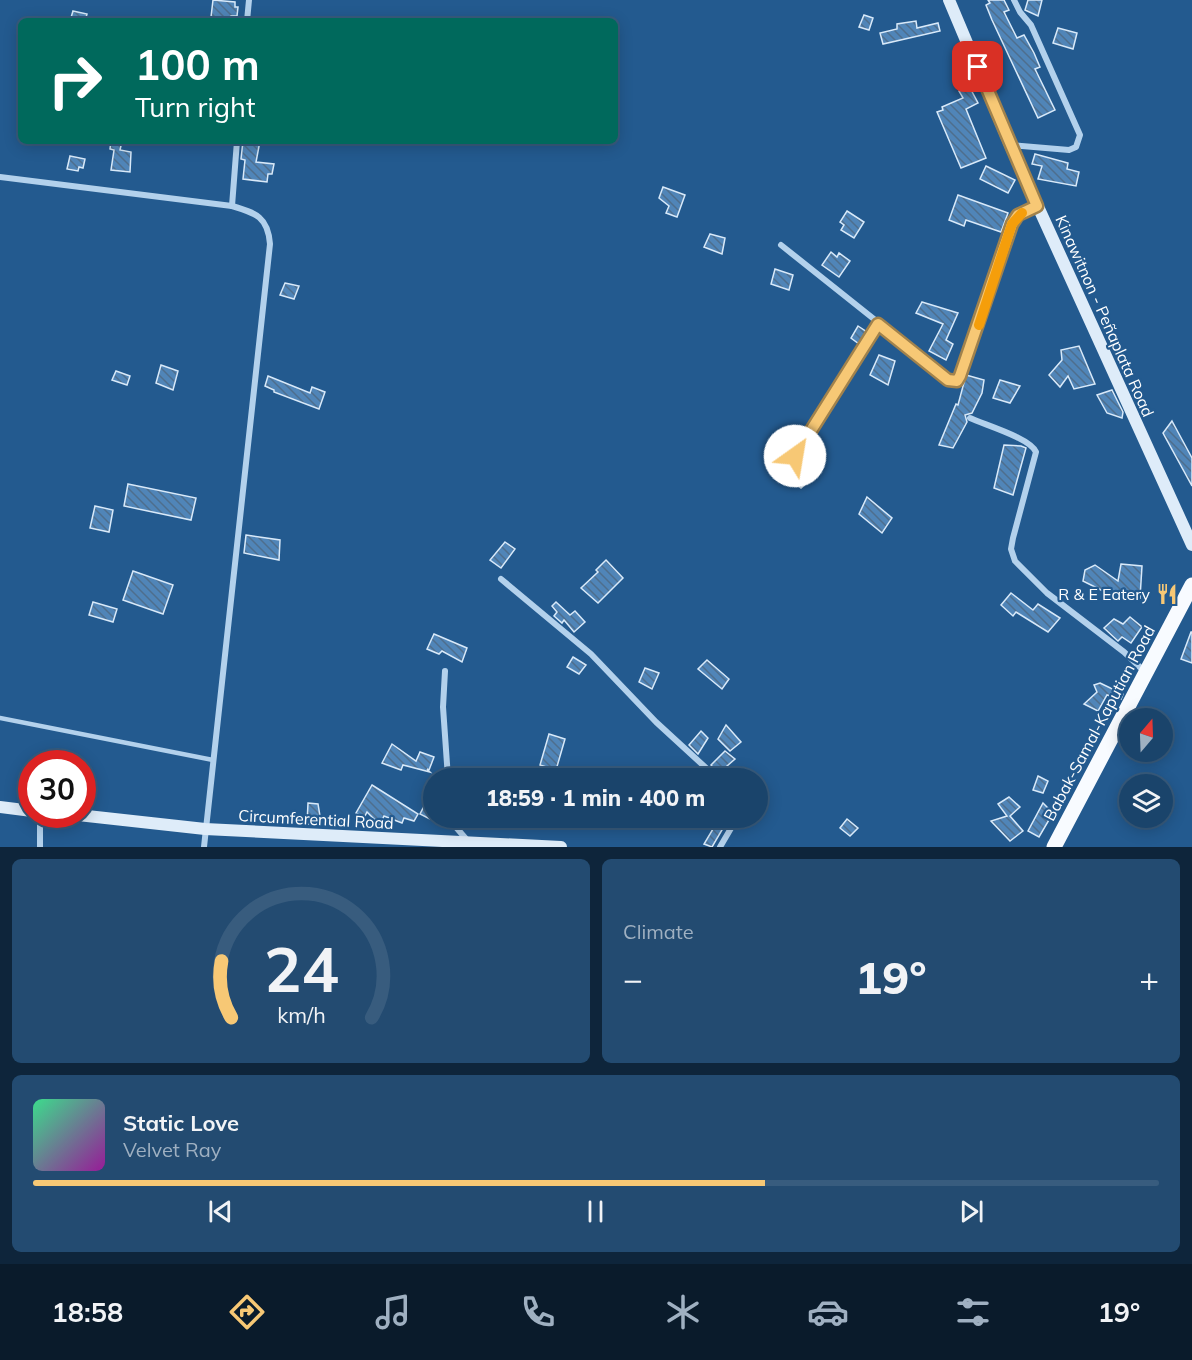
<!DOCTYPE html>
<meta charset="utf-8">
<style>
:root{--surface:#1a446b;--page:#234b71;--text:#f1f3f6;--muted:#9fb0c1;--line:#385c7e;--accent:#f7c875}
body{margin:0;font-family:Mulish,sans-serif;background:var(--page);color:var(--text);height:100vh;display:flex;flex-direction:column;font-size:22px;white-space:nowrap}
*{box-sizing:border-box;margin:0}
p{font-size:20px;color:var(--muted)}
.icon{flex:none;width:33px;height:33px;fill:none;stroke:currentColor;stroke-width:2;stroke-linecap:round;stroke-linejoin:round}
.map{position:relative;height:847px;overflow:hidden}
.panel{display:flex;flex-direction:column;gap:12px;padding:12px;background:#0e253b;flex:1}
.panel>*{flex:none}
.banner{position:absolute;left:18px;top:18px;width:600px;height:126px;border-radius:9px;box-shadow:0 3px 15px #0003,0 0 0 2px var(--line);background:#00695c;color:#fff;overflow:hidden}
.needle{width:39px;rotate:19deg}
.tools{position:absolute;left:1119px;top:708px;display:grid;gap:12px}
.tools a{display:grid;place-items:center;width:54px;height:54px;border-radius:50%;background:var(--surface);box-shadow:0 3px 15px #0003,0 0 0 2px var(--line);font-size:30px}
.speed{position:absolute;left:18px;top:750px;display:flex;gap:12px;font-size:30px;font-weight:700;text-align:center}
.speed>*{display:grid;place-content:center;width:78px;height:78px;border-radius:50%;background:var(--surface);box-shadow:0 3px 15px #0003,0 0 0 2px var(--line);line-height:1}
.speed .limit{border:9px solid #d22;background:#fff;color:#111}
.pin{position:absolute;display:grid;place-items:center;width:51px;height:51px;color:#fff;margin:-26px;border-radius:12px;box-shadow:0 3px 9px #0006}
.me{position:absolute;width:66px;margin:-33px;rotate:32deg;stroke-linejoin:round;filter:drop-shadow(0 0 4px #0008)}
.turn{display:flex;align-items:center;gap:21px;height:126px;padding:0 18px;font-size:27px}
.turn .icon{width:78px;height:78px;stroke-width:2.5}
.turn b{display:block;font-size:42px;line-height:51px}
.big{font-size:45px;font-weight:800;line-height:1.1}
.panel .tile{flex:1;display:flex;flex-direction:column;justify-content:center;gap:9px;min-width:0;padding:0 21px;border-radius:9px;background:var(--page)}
.panel .dial{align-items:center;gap:0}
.dial svg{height:156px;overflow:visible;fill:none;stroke:var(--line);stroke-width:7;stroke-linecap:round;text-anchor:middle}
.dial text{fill:var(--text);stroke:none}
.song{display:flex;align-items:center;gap:18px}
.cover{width:72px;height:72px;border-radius:9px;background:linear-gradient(135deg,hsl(150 70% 55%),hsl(300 70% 35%))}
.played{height:6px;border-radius:3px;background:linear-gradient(90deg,var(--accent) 65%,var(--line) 65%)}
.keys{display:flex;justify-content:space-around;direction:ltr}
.heat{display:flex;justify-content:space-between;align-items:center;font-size:33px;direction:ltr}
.panel .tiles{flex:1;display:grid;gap:12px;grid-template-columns:1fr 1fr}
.tile:last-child{grid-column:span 2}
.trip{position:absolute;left:423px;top:768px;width:345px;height:60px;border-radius:30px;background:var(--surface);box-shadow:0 3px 15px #0003,0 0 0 2px var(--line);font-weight:800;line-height:60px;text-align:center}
.tabs{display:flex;height:96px;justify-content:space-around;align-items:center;background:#0a1b2b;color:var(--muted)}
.tabs .icon{width:42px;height:42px}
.tabs .selected{color:var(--accent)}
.tabs b{font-size:27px;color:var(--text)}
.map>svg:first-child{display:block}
.building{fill:url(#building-back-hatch);stroke:#d8e9f9;stroke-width:1.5}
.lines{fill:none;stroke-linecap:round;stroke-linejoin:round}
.lane{stroke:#b3d1ec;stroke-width:4.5}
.street{stroke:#b3d1ec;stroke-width:6}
.secondary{stroke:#deecf9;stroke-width:12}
.primary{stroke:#f8fbff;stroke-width:15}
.route-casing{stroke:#a1824c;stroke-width:15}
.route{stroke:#f7c875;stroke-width:10}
.slow{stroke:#f59e0b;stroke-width:10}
.labels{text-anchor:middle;stroke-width:4.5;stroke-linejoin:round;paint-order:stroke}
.street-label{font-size:16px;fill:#fff;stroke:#235a8f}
.poi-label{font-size:16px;fill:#fff;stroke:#235a8f;text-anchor:end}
</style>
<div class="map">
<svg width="1192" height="847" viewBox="0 0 1192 847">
<defs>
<pattern id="building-back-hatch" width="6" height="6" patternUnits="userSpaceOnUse" patternTransform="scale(1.5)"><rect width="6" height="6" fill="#5085b8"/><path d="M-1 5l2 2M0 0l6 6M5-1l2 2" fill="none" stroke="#4e6e8d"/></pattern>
</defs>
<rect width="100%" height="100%" fill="#235a8f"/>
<g class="building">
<path d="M213 0 235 2V7H238L237 16H231L230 19 211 17Z"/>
<path d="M988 0H1004L1009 10 1004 12 1017 38 1024 35 1034 53 1040 67 1035 69 1055 110 1038 118 992 20 986 5 990 3Z"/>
<path d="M1028 0H1042L1038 16 1025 10Z"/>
<path d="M73 11 87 14 85 21H70Z"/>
<path d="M864 15 873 18 869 30 859 27Z"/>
<path d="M916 21 917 28 938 23 940 31 883 44 880 33 897 29V24Z"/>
<path d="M1058 28 1077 33 1073 49 1053 43Z"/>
<path d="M969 86 978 103 966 109 986 158 961 168 937 112 943 110 942 107 963 98 959 91Z"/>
<path d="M111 141H122L120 150 131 152 130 172 111 170 114 150 110 149Z"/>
<path d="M243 141H260L256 162 274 164 272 174H268L267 182 243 179 245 160 241 159Z"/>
<path d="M1035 154 1068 163 1067 169 1079 172 1076 186 1038 179 1042 166 1032 164Z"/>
<path d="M70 156 85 159 83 168 79 167 78 171 67 169Z"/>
<path d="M986 166 1015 180 1008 193 980 179Z"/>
<path d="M663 187 685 195 677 217 666 213 669 206 659 198Z"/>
<path d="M958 195 1008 213 1001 232 966 220 964 226 949 220Z"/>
<path d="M847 211 864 222 854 238 841 230 844 225 840 222Z"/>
<path d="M710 234 725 238 722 254 704 247Z"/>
<path d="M831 252 837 257 839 253 850 261 839 277 822 265Z"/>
<path d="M775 269 793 275 789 290 771 284Z"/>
<path d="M285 283 299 286 294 299 280 295Z"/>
<path d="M922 302 958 313 946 340 953 344 946 360 929 351 943 324 916 313Z"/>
<path d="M858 326 867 332 859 344 851 338Z"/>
<path d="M1079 346 1095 384 1074 389 1068 376 1060 387 1049 375 1062 360 1061 350Z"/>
<path d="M879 355 895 361 888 385 870 375Z"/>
<path d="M161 365 178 371 173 390 156 383Z"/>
<path d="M116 371 130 376 127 385 112 380Z"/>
<path d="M966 375 984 380 982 393 972 413 965 415 967 422 953 448 939 445 956 404 958 405Z"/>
<path d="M268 376 310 393 312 387 325 392 319 409 274 392V390L265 386Z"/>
<path d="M1000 380 1020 386 1010 403 993 398Z"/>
<path d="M1112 390 1123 412 1122 418 1107 413 1097 395Z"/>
<path d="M1172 421 1192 458V486L1163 433Z"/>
<path d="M1004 445 1021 446 1026 448 1013 495 994 488Z"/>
<path d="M804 466 815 476 801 488 792 481Z"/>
<path d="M128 484 196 498 191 520 124 506Z"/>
<path d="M867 497 892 518 882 533 859 514Z"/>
<path d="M95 506 113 510 109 532 90 528Z"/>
<path d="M246 535 280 540 279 560 244 553Z"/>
<path d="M505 542 515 549 501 568 490 560Z"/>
<path d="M606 560 623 578 598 603 581 588 598 572 596 570Z"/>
<path d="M1121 564 1142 566 1140 598 1103 591 1083 581 1085 570 1095 565 1118 581Z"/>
<path d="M133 571 173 585 163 614 123 600Z"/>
<path d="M1011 593 1033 610 1038 604 1060 618 1048 632 1016 612 1013 616 1001 605Z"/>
<path d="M93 602 117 609 113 622 89 615Z"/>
<path d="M556 602 570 615 575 611 585 622 574 632 564 620 562 623 554 616 557 612 552 606Z"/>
<path d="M1130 617 1142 627 1131 643 1122 637 1118 641 1104 628 1114 619 1123 624Z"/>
<path d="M1191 632H1192V663L1181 659Z"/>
<path d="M434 634 467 648 462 662 442 651 439 654 427 649Z"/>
<path d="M573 657 586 665 579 674 567 667Z"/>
<path d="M707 660 729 679 722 689 698 669Z"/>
<path d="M645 668 659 673 652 689 639 682Z"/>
<path d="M1100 683 1123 694 1121 699 1107 695 1098 711 1084 704 1097 692 1094 685Z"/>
<path d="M726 725 741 742 730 751 718 739Z"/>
<path d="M701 731 708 738 698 754 689 745Z"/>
<path d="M549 734 565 739 556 770 540 765Z"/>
<path d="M392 744 416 761 420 752 434 757 429 770 427 769 430 772 403 765 401 770 382 763Z"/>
<path d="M725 751 735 759 719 773 711 765Z"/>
<path d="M1038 776 1048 781 1043 793 1033 790Z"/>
<path d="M372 785 418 814 414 821 404 818 402 823 384 816 380 825 367 812 364 818 356 813Z"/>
<path d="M434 787V813L430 819 420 814Z"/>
<path d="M1009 797 1020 807 1010 816 1023 831 1010 841 991 821 1007 816 998 804Z"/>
<path d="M308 803 318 804 320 816 342 820V825L307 824Z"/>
<path d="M1043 803 1053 813 1039 837 1028 831Z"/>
<path d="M704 818H729L712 847 704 844 716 824Z"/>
<path d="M847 819 858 828 850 836 840 828Z"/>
</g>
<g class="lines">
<path class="lane" d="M0 718 213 760"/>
<g class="street">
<path d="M247 21 249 0"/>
<path d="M1010 145 1069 150 1076 147 1080 135 1031 25 1020 12 1014 0"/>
<path d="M0 177 232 206C256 213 268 217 270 244L204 847"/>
<path d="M232 206 237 141"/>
<path d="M781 245 953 382 960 376 1012 224 1018 215 1037 206"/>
<path d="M970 418C985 425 1030 438 1036 452L1013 538 1011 549 1015 561 1047 593 1124 652 1145 672"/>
<path d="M795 456 878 324"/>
<path d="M501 579 591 654 656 722 717 778"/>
<path d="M445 671 443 707 448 778"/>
<path d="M40 814V847"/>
<path d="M448 818 467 840"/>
<path d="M720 847 737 818"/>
</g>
<g class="secondary">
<path d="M949 0 1010 145 1192 545"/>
<path d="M0 807 32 811"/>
<path d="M69 814 205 829 561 847"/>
</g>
<path class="primary" d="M1054 847 1192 585"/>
</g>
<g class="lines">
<defs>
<path id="route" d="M795 456 878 324 948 380 957 381 960 376 1012 224 1018 215 1037 206 978 67"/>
</defs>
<use href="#route" class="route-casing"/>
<use href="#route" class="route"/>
<path class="slow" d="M979 325 1012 224 1022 213"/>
</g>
<defs>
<symbol id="restaurant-bare" viewBox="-9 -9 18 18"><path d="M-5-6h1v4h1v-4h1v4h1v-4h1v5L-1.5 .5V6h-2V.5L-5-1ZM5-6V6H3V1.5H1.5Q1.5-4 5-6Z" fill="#f7c875" stroke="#235a8f" stroke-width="2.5" paint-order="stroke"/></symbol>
</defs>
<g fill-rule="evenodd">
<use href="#restaurant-bare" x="1152" y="579" width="30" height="30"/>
</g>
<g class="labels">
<g class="street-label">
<text transform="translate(1105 316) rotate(66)" y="6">Kinawitnon - Peñaplata Road</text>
<text transform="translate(1099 723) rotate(-62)" y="6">Babak-Samal-Kaputian Road</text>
<text transform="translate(316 819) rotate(3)" y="6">Circumferential Road</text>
</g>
<g class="poi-label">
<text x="1150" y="600">R &amp; E Eatery</text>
</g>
</g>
</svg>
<div class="tools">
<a><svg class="needle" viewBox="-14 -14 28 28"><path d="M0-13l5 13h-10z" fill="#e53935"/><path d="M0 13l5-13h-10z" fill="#9fb0c1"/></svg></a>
<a><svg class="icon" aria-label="layers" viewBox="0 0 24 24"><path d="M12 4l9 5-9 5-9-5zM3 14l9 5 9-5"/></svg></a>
</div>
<div class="speed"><div class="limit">30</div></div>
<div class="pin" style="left:978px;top:67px;background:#d93025"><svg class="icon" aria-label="arrive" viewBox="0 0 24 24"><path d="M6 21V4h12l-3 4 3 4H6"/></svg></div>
<svg class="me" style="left:795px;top:456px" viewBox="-20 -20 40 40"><circle r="19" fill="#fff"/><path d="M0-13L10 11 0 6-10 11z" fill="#f7c875"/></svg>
<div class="trip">18:59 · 1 min · 400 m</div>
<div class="banner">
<div class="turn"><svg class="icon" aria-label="right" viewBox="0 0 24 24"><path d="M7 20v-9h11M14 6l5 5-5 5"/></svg><div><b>100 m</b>Turn right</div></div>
</div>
</div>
<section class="panel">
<div class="tiles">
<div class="tile dial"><svg viewBox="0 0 100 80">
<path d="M14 69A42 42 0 1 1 86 69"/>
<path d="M14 69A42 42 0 0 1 9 40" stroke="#f7c875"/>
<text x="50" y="56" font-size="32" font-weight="700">24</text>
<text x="50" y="72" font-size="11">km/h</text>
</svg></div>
<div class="tile"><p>Climate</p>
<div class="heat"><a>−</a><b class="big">19°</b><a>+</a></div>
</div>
<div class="tile">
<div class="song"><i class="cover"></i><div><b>Static Love</b><p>Velvet Ray</p></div></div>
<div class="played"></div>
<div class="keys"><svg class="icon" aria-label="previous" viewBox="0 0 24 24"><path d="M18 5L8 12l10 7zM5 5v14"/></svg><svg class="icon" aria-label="pause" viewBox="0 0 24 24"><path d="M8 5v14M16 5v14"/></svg><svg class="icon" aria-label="next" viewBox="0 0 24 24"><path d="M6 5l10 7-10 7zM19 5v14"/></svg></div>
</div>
</div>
</section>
<nav class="tabs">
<b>18:58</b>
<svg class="icon selected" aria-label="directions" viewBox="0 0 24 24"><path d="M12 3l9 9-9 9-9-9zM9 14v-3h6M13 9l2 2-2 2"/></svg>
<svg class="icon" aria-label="music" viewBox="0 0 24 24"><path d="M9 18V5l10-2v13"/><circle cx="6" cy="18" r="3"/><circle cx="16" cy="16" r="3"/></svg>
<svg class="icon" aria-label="phone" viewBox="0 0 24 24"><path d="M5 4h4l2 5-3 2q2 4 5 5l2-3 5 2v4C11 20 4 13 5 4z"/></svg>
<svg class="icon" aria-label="climate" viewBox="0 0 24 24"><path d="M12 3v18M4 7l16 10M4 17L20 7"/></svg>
<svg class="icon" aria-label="car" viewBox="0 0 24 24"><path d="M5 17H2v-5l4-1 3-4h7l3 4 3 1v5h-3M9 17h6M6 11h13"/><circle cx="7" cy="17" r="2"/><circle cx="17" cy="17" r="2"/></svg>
<svg class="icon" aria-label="filters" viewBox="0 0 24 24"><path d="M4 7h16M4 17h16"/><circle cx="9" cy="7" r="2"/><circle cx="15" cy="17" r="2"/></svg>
<b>19°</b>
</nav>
